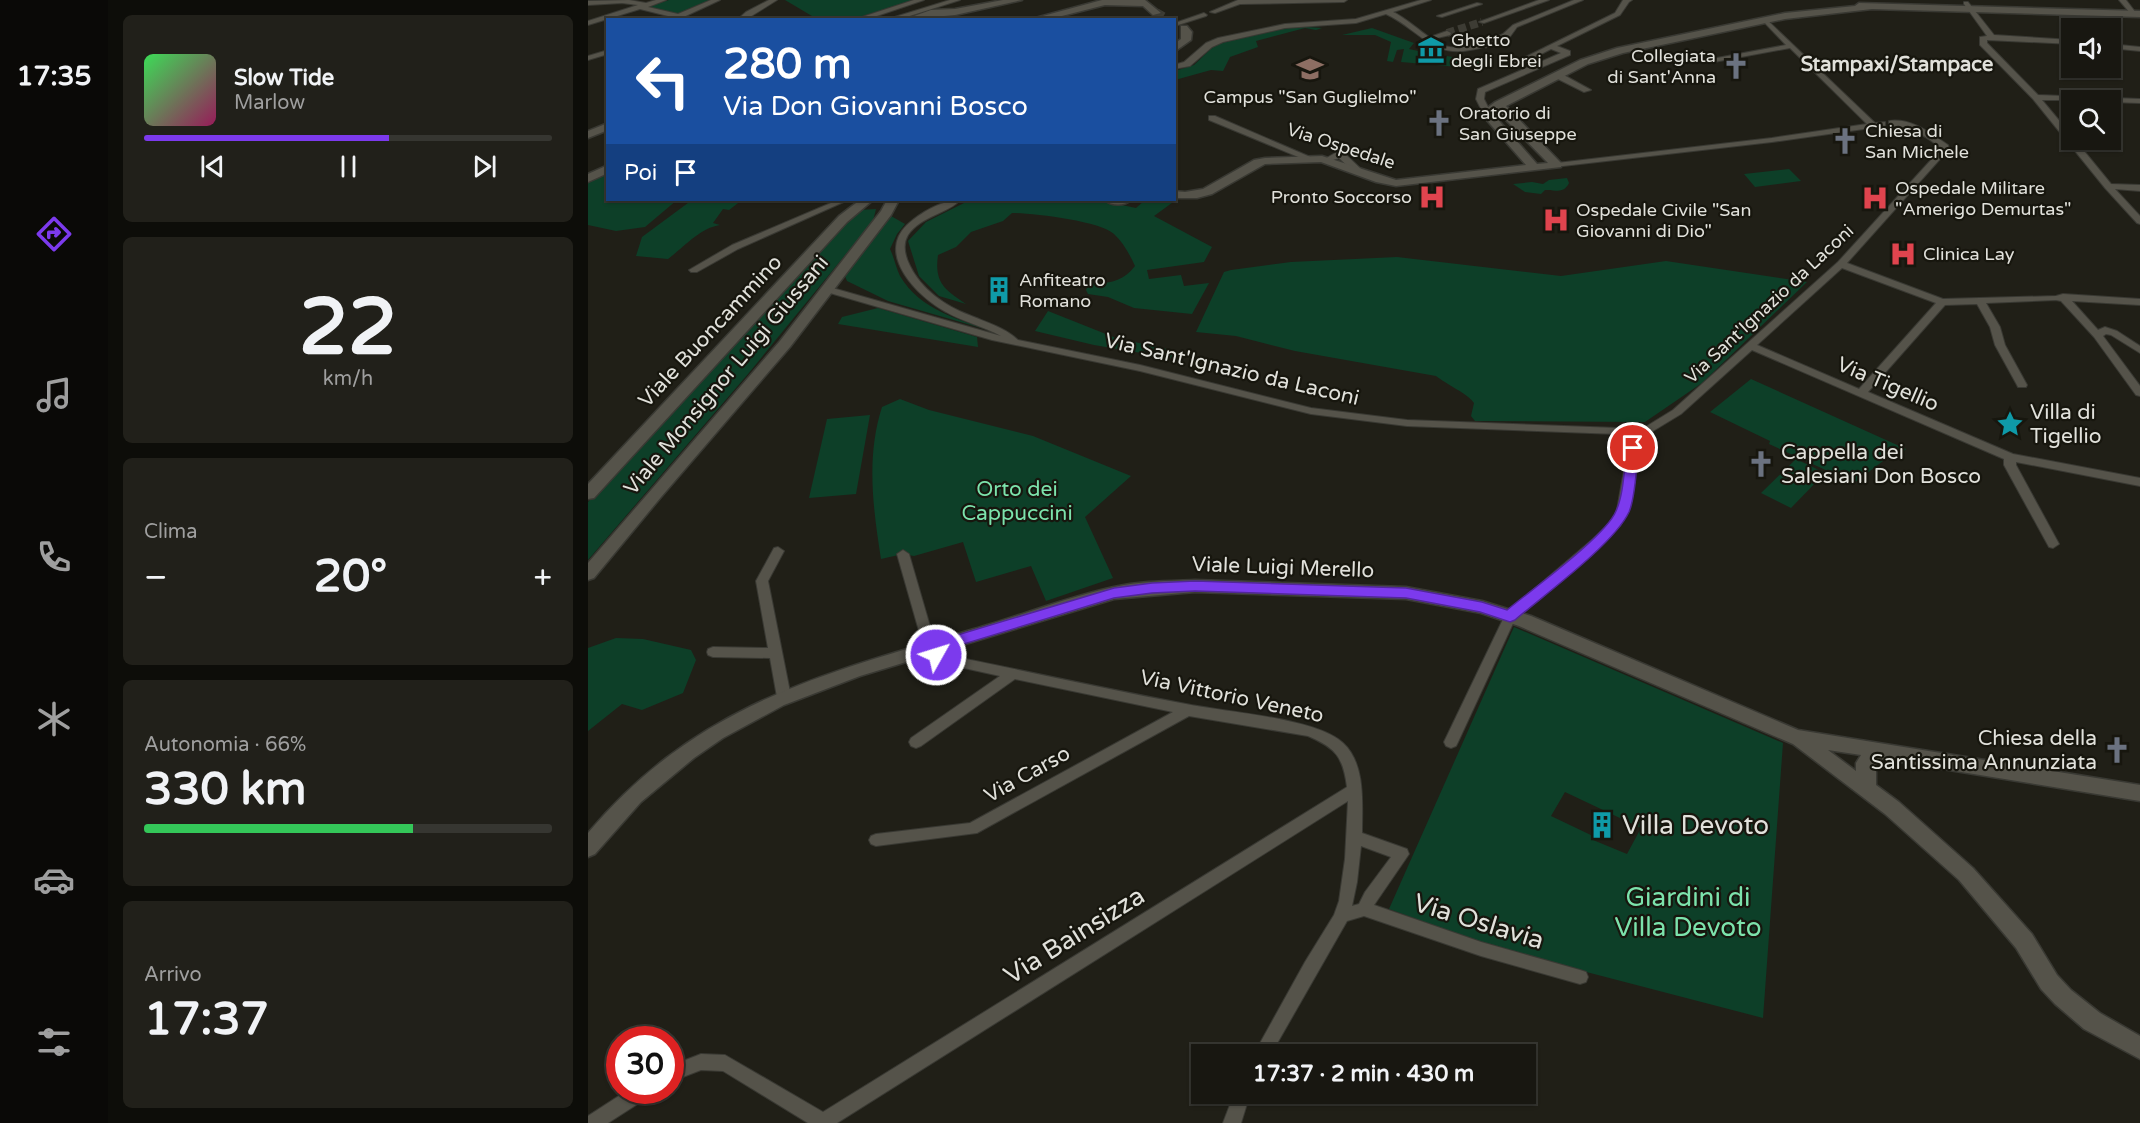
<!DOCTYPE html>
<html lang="it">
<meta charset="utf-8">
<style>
:root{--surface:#181711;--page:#21201a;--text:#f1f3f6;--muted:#9f9f9f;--line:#363631;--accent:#7c3aed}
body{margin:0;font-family:"Varela Round",sans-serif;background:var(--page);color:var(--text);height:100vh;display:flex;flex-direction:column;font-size:22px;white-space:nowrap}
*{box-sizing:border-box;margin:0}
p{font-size:20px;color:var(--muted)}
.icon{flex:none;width:33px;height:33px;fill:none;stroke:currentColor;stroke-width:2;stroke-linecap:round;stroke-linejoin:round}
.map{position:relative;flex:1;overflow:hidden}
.sheet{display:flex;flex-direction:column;gap:15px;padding:15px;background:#0d0d09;width:480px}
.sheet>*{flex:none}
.hud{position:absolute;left:18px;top:18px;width:570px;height:183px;border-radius:0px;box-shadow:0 2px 4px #0004,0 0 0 2px var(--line);background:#1a4fa0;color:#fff;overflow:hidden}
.tools{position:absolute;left:1473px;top:18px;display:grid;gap:12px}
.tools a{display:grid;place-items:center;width:60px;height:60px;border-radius:0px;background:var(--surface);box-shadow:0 2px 4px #0004,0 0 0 2px var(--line);font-size:30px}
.speed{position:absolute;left:18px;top:1026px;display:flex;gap:12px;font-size:30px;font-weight:700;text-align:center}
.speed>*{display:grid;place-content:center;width:78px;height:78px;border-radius:50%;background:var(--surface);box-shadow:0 2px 4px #0004,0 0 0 2px var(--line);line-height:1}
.speed .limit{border:9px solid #d22;background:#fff;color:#111}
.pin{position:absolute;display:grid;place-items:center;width:51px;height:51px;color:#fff;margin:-26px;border:3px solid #fff;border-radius:50%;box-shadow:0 2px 6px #0007}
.me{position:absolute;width:66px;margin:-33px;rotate:51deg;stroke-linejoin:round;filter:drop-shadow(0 0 4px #0008)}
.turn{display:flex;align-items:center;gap:21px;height:126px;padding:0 18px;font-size:27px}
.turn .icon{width:78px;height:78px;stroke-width:2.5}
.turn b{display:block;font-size:42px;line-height:51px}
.then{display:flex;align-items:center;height:57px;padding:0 18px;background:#0003;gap:12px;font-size:22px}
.big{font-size:45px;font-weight:800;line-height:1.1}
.sheet .widget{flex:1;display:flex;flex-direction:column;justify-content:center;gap:9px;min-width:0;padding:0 21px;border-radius:9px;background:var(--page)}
.sheet .dial{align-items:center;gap:0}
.dial b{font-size:78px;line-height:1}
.song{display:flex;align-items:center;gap:18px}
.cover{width:72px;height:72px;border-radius:9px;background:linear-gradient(135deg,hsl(130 70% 55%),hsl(330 70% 35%))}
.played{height:6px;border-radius:3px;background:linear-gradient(90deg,var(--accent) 60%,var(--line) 60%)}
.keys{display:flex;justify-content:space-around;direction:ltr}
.heat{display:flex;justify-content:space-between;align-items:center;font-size:33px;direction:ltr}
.charge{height:9px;border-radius:4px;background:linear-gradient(90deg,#34c759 66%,var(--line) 0)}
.trip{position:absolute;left:603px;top:1044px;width:345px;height:60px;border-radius:0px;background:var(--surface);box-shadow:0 2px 4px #0004,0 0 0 2px var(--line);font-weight:800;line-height:60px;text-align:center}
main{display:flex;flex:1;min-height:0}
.menu{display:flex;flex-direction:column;width:108px;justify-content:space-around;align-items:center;background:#0a0907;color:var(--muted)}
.menu .icon{width:42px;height:42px}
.menu .active{color:var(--accent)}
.menu b{font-size:27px;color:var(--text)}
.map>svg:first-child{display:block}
.green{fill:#0d3f28;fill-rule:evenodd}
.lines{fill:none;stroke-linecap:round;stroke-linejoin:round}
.street-tunnel{stroke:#3d3c34;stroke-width:8;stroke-dasharray:8 4;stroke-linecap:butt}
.secondary-tunnel{stroke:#3d3c34;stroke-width:10;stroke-dasharray:10 5;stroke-linecap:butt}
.street-casing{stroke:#393933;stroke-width:2}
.secondary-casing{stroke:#393933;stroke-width:3}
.street{fill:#55534a;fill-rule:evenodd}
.secondary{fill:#55534a;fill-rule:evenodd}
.route{fill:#7c3aed;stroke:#51269a;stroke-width:1.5}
.labels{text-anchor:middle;stroke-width:4.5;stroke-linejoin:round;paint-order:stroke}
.far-poi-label{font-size:18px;fill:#e1e1db;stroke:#17160e;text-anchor:start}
.far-street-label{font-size:18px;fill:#e1e1db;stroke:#17160e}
.far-quarter-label{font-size:20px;font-weight:bold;fill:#e1e1db;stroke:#17160e}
.street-label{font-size:21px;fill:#e1e1db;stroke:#17160e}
.poi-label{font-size:21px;fill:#e1e1db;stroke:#17160e;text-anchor:start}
.park-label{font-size:21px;fill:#7ce3ac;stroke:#17160e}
.near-poi-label{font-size:26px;fill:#e1e1db;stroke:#17160e;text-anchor:start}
.near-park-label{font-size:26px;fill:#7ce3ac;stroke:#17160e}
.near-street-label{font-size:26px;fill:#e1e1db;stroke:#17160e}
</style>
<main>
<nav class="menu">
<b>17:35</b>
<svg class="icon active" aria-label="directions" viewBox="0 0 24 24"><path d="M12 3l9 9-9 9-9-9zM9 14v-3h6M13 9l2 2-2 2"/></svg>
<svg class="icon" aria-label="music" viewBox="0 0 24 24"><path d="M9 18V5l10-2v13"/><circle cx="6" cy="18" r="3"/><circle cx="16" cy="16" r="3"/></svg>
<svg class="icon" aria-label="phone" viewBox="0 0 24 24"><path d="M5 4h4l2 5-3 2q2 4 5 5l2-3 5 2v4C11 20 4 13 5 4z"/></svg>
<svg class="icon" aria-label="climate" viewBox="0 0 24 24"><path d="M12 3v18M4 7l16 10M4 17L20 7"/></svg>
<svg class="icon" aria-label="car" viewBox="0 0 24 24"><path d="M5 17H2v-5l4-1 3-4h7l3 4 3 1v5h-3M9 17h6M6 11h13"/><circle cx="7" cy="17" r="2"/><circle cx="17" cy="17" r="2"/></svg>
<svg class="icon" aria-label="filters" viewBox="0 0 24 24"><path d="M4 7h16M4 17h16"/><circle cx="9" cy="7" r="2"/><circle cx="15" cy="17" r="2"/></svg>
</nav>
<section class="sheet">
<div class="widget">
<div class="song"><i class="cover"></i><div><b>Slow Tide</b><p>Marlow</p></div></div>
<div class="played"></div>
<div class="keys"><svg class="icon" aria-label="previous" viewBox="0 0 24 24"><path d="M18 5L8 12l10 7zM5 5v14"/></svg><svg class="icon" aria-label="pause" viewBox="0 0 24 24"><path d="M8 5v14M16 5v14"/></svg><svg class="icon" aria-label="next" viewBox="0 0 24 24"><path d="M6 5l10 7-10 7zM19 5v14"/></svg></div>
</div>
<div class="widget dial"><b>22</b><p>km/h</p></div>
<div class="widget"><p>Clima</p>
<div class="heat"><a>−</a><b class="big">20°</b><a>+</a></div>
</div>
<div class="widget"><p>Autonomia · 66%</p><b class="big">330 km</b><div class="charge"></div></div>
<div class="widget"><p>Arrivo</p><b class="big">17:37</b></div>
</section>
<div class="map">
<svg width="1552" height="1123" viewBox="0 0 1552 1123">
<rect width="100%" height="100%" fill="#201f17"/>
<g class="green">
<path d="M81 0H122L89 14 59 7Z"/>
<path d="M197 0H328L261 20 229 19Z"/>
<path d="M705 26 734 28 728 30 717 28 668 41 670 47 642 57 635 71 623 70 587 80V71L606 65 628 44Z"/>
<path d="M784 28 826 43 821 49 854 56 853 58H858L859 56 881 60 888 58 903 64 893 69 813 62 816 49 809 50 805 62 799 61 803 42 787 35H754Z"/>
<path d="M1201 169 1213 181 1167 187 1156 174Z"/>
<path d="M19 171 20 200H89L57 227 28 231 0 225V182Z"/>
<path d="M979 178 981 183C975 195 967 189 957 190L953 194 937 192 925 184 944 182 955 184 961 180Z"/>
<path d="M587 199 588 200 566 216 624 247 616 262 559 270 561 279 593 275 596 286 621 283 604 314 546 308 520 297 500 294 498 290 501 283C520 284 535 282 547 266 542 255 535 242 526 234 512 221 444 213 424 213L415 221 383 232 368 247 350 255C346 283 357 290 378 304L351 296 331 276 320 241 338 222 382 200H511L548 208 557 200Z"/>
<path d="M104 200H154L141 210 135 209 125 223 132 225C112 228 96 247 80 259L48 256 54 237Z"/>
<path d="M288 209 285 221 160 374 0 560V502L255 222 271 210Z"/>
<path d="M303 216 317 224 309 234 302 249C306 257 308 268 312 276 332 310 372 320 407 332L300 301 259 281 257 276 260 271 297 220Z"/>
<path d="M809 257 973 276 1078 261 1219 282 1114 383 1057 422 887 421 883 416 886 403C880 394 858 384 848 376L707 351 648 336 608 332 636 272 643 270 703 262Z"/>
<path d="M290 308 389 337 390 347 250 324 254 317Z"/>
<path d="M460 311 528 338 588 351 583 358 506 345 447 331Z"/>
<path d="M1163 379 1318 449 1310 459 1299 458 1266 483 1181 444 1182 441 1122 412Z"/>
<path d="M312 399 341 410 445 436 543 476 497 517 525 578 458 601 443 566 388 582 375 542 326 556 315 554 293 559C285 508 278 457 294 407Z"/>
<path d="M282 415 268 494 221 498 239 419Z"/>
<path d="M1208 459 1237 473 1203 508 1173 493Z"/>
<path d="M926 627 1195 743 1175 1018 910 949 801 909ZM977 792 1053 828 1039 854 1005 840 1007 837 963 816Z"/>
<path d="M28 638 55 639 103 650 108 660 95 693 54 710 34 704 0 731V648Z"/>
</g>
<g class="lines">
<g class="street-tunnel">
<path d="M859 33 894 22"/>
<path d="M896 45 907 40"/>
</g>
<path class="secondary-tunnel" d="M568 13 575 17"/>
<defs>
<g id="street">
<path d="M41 0 58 3 68 0H78L60 7 90 14 123 0H132L89 20H79L84 17 52 9 0 25V21L50 5 34 3 0 5V1Z"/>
<path d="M181 0H189L157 20H149L158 12Z"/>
<path d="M326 0H336L277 20H265Z"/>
<path d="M362 0H372L309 20H297Z"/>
<path d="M650 0H759L756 2 652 4 627 13 622 12Z"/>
<path d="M833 0H843L805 12C824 21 845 45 862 47 874 48 885 45 896 43L900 45C894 48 888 49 882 50 844 58 829 28 798 14L768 23 697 28 635 42 624 47 602 66 586 69V65L596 62 618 43 630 38 697 24 768 19Z"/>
<path d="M951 0H961L896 23 891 22Z"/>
<path d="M986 0H995L929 27 921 38 907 42 903 40 915 34 925 25Z"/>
<path d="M1035 0H1044L1041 2 1032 15 969 46 982 51V55L897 92 896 99 904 115 897 117 888 99 890 89 973 53 963 49 926 68 919 66 1027 13Z"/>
<path d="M1531 0H1538L1548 13 1547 14H1543Z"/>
<path d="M1376 2H1380L1406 35 1484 40V44L1399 40V43L1450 95 1552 99V103L1522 102V100H1454L1484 136V140H1487L1523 184 1552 185V191L1527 189 1552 216V224L1549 223 1517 188 1445 99 1392 45V37L1399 36 1376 4Z"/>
<path d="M889 3 894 4 854 17 849 16Z"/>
<path d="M616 13 619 15 618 16 590 25 587 23Z"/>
<path d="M1177 18 1287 123 1297 122V126L1184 142 966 167V163H969L1184 138 1279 124 1202 48 1126 62V58H1129L1198 45 1175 21V19Z"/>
<path d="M859 31 863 33 862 35 849 38 845 36Z"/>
<path d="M1522 44 1552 47V51L1522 48Z"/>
<path d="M20 50V54L0 60V56Z"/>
<path d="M966 73H972L1003 90 996 92 966 77Z"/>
<path d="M621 116H627L727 159 720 161 621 120Z"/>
<path d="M1301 121C1324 118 1342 133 1360 145L1361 149 1259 263 1355 299 1468 296 1475 294 1552 299V305L1484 301 1510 330 1517 327 1529 331 1552 346V353L1523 335 1518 334 1515 336 1552 386V396L1548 395 1506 337 1473 301 1468 300 1398 303 1412 327 1417 345 1439 385 1438 387H1430L1429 385 1407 345 1402 327 1389 304 1357 305 1280 392 1425 454 1552 478V486L1428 462V465L1471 544 1465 548 1461 547 1416 465V459L1164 350 1093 414 1065 431 1050 449 1041 510 1032 526 1013 545 927 619 870 742 868 746 863 748 858 746 856 742 918 613 1005 539 1024 521 1029 510 1040 448 1052 433 1029 434 819 426 723 414 552 371 404 340 235 291 233 289 238 286 241 287 413 336C395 326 375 322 358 312 330 297 288 255 319 225 332 213 354 200 372 200 361 213 333 216 320 235 314 245 317 256 322 266 333 289 357 306 381 315 397 322 416 327 430 340L552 365 723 408 819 420 1029 428 1059 426 1085 410 1250 262 1353 149C1338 134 1321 128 1301 125ZM1254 268 1348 303 1271 389 1169 345Z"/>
<path d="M749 152H755L774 170V174H768L751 158 739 162 735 160Z"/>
<path d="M250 200H260L150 249 109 272H103L101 270 144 245Z"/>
<path d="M190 547 196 551 180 581 203 697 201 701 196 702 191 701 189 697 182 658 125 657 120 655 119 652 120 649 125 647 180 648 168 581 186 548Z"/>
<path d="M315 550 321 554 348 647 358 655C438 671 518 689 598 704 636 712 729 718 755 743 778 764 774 804 774 833L819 849 821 854 786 905 893 942 992 970 998 972 1000 977 998 982 992 984 893 956 776 916 759 921 683 1054H666L717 962 746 915 751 901 757 859 760 801 249 1123H220L135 1071 113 1070 82 1082V1066L113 1054 137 1055 235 1112 759 787C755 757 748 748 720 736L601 716 389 833 288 846 283 844 281 840 283 836 288 834 382 823 585 712 427 679 333 746 328 748 323 746 321 742 323 738 412 676 349 662 337 652 309 554ZM773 846 803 857 777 892 771 904 764 906 769 882Z"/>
<path d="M40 1090H64L62 1096 20 1123H0V1116Z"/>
<path d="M646 1094H662L653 1123H635Z"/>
</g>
<g id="secondary">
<path d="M415 0H434L367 15 315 20 343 10 367 9Z"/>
<path d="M514 0H557L573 13 565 15 555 6 517 5 458 20H440Z"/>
<path d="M1271 3 1552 11V17L1284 9 1197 19 1035 53 1000 64 918 106 973 163V167L808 186 788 182 733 162 677 164 624 194 609 198H586V191L597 192 615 189 666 160 677 158 734 156 808 180 938 165 896 117 895 111 907 102 992 60 1029 48 1197 13 1267 6ZM910 110 912 114 960 163 949 164 905 114Z"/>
<path d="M593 26H599L604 32 603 40 586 52V44L593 39Z"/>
<path d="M20 123V130L0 138V131Z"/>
<path d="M20 165V173L0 182V174Z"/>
<path d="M272 200H285L259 222 6 498 0 499V484L251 216Z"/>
<path d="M299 200H311L303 215 202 347 73 497 6 578 0 580V563L192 341 293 211Z"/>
<path d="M517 200H543C537 206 523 206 517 200Z"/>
<path d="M607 580 818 587 894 601 943 616 1210 730 1552 785V801L1293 759 1288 765V785L1311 802 1385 868 1444 934 1469 975 1483 990 1512 1013 1552 1036V1059L1496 1029 1467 1004 1453 989 1428 948 1371 880 1297 814 1205 744 931 626 893 613 818 599 607 592 526 599 272 676 196 705 135 738 106 758 53 802 7 854 0 857V833C109 704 232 675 386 629 432 616 479 597 526 587 552 581 580 581 607 580ZM1240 750 1273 755 1268 763V771Z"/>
</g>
</defs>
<use href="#street" class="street-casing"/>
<use href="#secondary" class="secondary-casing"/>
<use href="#street" class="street"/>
<use href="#secondary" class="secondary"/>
</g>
<path class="route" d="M1045 444 1051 448C1048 466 1048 496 1041 512 1026 544 956 595 927 620L922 622 892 612 818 598 607 591 564 593 526 598 353 651 355 655 353 659C345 661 338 657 334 649L336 645 526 588 564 583 607 581 818 588 894 602 919 610C943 590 1018 536 1028 511 1036 493 1036 468 1039 448Z"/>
<defs>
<symbol id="museum-bare" viewBox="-9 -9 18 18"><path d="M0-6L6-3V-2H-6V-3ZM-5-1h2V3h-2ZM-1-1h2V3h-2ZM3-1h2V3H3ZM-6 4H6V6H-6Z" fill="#0f9aa8" stroke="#17160e" stroke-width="2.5" paint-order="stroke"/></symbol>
<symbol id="church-bare" viewBox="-9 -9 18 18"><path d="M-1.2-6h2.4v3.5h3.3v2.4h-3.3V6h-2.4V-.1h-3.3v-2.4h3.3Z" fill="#6b7280" stroke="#17160e" stroke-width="2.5" paint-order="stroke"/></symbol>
<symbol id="university-bare" viewBox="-9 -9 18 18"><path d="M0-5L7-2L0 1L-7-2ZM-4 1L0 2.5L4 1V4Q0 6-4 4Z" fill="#8d6e63" stroke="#17160e" stroke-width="2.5" paint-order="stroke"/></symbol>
<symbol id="hospital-bare" viewBox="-9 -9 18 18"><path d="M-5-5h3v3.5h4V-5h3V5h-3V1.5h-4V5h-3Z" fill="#e0444e" stroke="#17160e" stroke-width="2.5" paint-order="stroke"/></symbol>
<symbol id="building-bare" viewBox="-9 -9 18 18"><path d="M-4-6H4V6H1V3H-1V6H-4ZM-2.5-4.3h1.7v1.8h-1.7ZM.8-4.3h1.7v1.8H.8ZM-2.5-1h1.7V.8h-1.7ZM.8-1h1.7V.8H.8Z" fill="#0f9aa8" stroke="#17160e" stroke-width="2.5" paint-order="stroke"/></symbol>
<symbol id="sight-bare" viewBox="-9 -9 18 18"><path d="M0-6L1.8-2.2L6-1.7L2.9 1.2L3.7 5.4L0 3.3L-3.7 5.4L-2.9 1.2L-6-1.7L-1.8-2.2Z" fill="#0f9aa8" stroke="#17160e" stroke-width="2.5" paint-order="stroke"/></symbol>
</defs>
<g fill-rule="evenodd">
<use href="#museum-bare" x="824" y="31" width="38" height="38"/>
<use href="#church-bare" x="1129" y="47" width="38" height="38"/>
<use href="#university-bare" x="703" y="50" width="38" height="38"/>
<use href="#church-bare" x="832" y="104" width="38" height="38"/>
<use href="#church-bare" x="1238" y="122" width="38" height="38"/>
<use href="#hospital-bare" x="825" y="178" width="38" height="38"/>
<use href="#hospital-bare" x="1268" y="179" width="38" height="38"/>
<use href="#hospital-bare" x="949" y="201" width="38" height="38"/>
<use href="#hospital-bare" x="1296" y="235" width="38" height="38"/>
<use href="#building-bare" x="392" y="271" width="38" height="38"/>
<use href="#sight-bare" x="1403" y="405" width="38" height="38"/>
<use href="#church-bare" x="1154" y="445" width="38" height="38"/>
<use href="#church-bare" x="1510" y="731" width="38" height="38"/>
<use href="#building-bare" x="995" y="806" width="38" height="38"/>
</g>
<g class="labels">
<g class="far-poi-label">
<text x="863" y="46">Ghetto<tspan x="863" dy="21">degli Ebrei</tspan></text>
<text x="1128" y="62" text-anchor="end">Collegiata<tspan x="1128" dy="21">di Sant'Anna</tspan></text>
<text x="722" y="103" text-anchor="middle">Campus "San Guglielmo"</text>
<text x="871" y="119">Oratorio di<tspan x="871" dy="21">San Giuseppe</tspan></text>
<text x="1277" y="137">Chiesa di<tspan x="1277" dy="21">San Michele</tspan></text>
<text x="1307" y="194">Ospedale Militare<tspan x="1307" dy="21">"Amerigo Demurtas"</tspan></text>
<text x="824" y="203" text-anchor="end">Pronto Soccorso</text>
<text x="988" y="216">Ospedale Civile "San<tspan x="988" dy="21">Giovanni di Dio"</tspan></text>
<text x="1335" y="260">Clinica Lay</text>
<text x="431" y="286">Anfiteatro<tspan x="431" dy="21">Romano</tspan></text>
</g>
<g class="far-street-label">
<text transform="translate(753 146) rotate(18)" y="6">Via Ospedale</text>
<text transform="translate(1181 304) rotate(-43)" y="6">Via Sant'Ignazio da Laconi</text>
</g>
<g class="far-quarter-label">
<text x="1309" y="71">Stampaxi/Stampace</text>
</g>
<g class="street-label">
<text transform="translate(122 331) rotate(-47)" y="7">Viale Buoncammino</text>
<text transform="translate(644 369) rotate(13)" y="7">Via Sant'Ignazio da Laconi</text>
<text transform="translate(138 375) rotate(-50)" y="7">Viale Monsignor Luigi Giussani</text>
<text transform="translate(1300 384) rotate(23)" y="7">Via Tigellio</text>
<text transform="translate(695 567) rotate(2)" y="7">Viale Luigi Merello</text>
<text transform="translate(644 696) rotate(12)" y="7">Via Vittorio Veneto</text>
<text transform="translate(439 774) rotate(-29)" y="7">Via Carso</text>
</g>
<g class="poi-label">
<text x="1442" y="419">Villa di<tspan x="1442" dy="24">Tigellio</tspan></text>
<text x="1193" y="459">Cappella dei<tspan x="1193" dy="24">Salesiani Don Bosco</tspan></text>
<text x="1509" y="745" text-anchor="end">Chiesa della<tspan x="1509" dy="24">Santissima Annunziata</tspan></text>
</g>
<g class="park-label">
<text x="429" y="496">Orto dei<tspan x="429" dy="24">Cappuccini</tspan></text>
</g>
<g class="near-poi-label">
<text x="1034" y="834">Villa Devoto</text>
</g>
<g class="near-park-label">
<text x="1100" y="906">Giardini di<tspan x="1100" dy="30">Villa Devoto</tspan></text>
</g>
<g class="near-street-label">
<text transform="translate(891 921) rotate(17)" y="9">Via Oslavia</text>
<text transform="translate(486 935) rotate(-32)" y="9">Via Bainsizza</text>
</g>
</g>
</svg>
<div class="tools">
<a><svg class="icon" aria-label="sound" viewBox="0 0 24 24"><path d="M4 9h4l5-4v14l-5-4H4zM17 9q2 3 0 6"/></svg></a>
<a><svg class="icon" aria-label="search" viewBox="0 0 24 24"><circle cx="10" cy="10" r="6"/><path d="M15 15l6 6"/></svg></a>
</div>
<div class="speed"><div class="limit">30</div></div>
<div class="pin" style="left:1045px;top:448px;background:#d93025"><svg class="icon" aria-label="arrive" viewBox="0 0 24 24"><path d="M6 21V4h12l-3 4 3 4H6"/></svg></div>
<svg class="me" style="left:348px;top:655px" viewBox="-20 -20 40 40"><circle r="17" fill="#7c3aed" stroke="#fff" stroke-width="3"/><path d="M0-11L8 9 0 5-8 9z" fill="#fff"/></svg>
<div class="trip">17:37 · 2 min · 430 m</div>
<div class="hud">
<div class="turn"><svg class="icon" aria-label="left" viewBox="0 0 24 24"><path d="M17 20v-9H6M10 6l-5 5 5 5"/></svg><div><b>280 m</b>Via Don Giovanni Bosco</div></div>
<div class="then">Poi<svg class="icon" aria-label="arrive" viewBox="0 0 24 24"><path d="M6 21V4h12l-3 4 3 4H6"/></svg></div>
</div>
</div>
</main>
